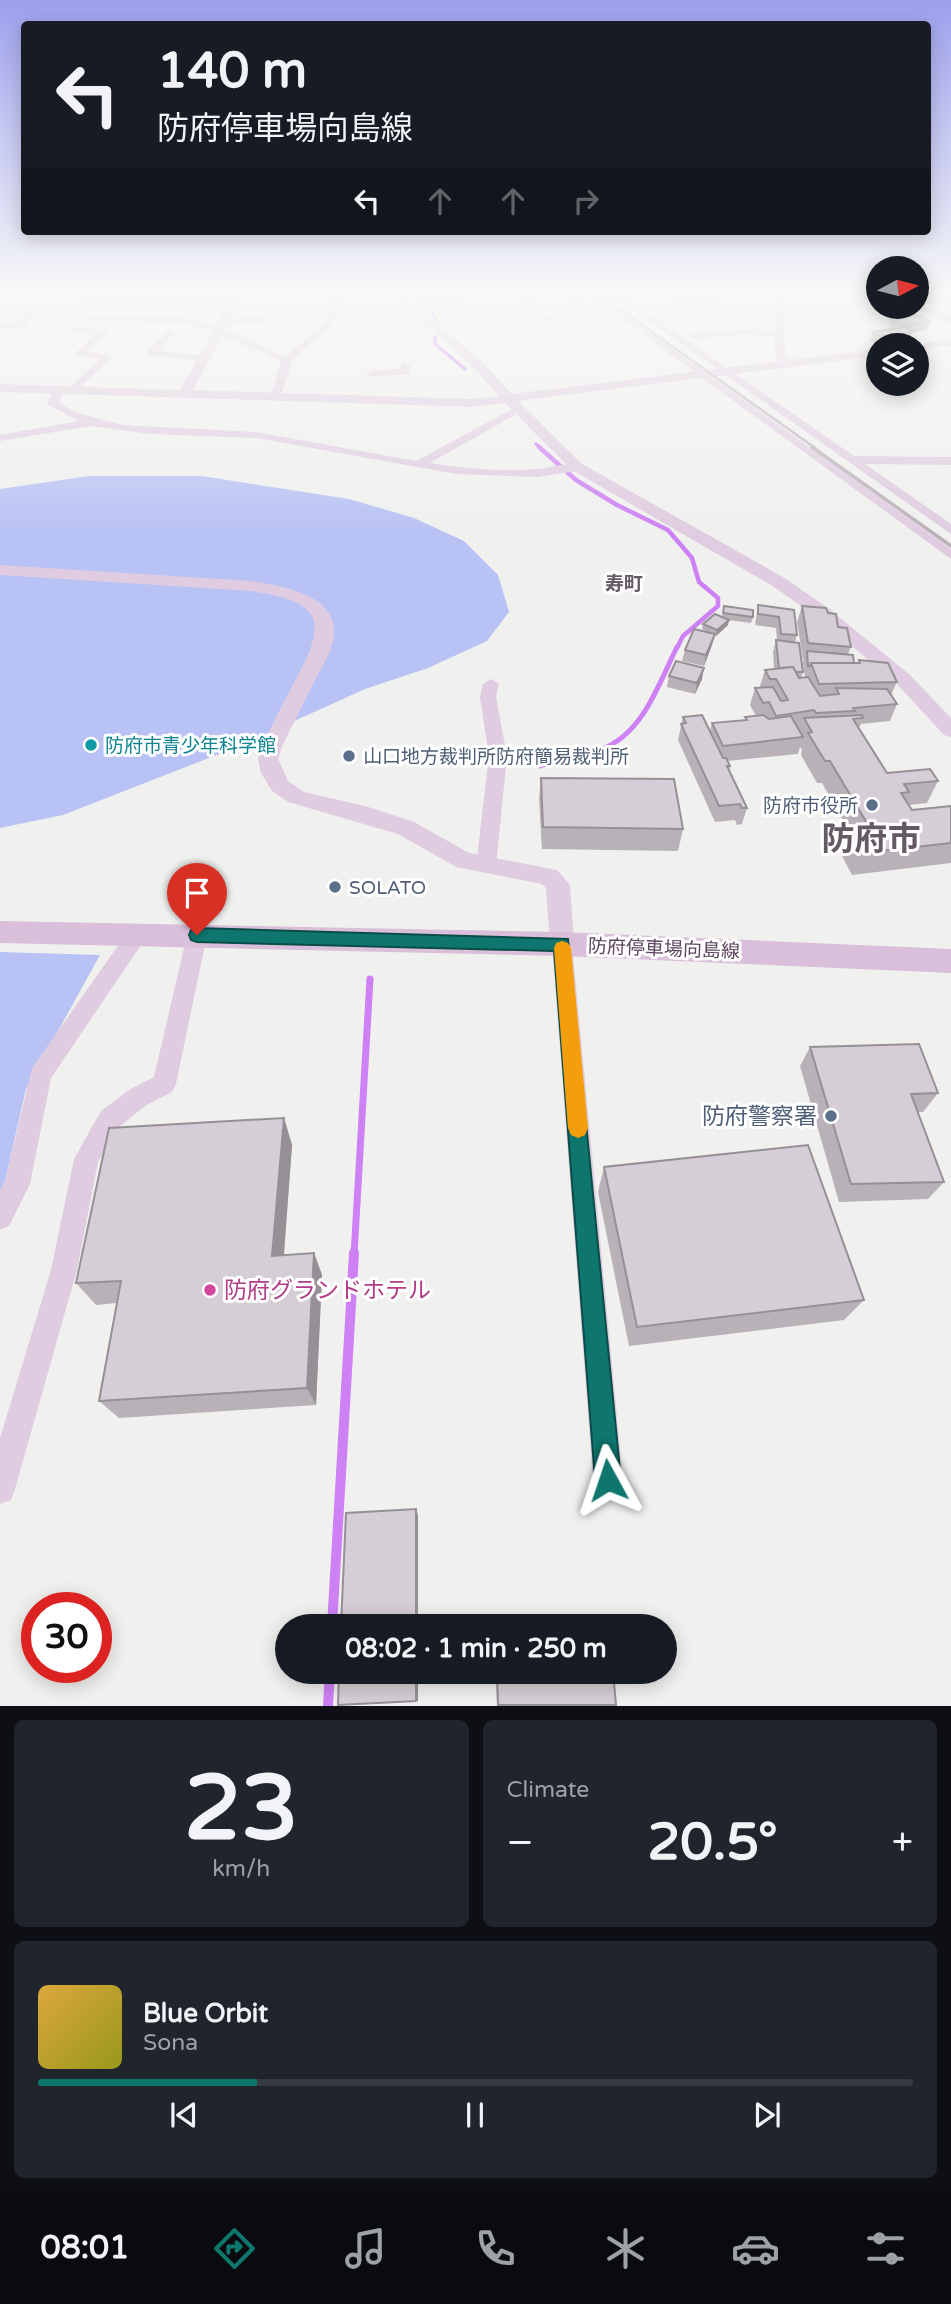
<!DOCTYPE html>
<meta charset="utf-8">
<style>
:root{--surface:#171b24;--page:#20242c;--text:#f1f3f6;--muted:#9ea1a6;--line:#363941;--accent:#0f766e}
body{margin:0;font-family:"Varela Round","Noto Sans JP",sans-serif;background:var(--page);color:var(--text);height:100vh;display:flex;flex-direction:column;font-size:26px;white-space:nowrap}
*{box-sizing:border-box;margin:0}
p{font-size:23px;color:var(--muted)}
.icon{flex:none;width:38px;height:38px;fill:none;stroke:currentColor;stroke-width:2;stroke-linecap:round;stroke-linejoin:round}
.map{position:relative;height:1706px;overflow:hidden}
.details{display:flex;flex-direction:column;gap:14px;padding:14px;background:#0d0f14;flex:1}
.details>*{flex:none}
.hud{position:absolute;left:21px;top:21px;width:910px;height:214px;border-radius:7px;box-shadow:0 4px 18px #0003;background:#171b24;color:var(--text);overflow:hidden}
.needle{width:46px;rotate:83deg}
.tools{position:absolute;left:866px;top:256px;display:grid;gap:14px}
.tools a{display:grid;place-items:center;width:63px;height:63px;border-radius:50%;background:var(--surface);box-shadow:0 4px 18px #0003;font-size:35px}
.speed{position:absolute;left:21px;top:1592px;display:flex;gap:14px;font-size:35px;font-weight:700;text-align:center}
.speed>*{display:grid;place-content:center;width:91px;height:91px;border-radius:50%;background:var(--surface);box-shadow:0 4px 18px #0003;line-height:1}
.speed .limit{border:10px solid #d22;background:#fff;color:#111}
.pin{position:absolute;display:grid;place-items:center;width:60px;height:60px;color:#fff;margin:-72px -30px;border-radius:50% 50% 50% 0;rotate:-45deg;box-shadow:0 0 7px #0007}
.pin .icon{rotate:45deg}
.me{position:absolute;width:77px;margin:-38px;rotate:355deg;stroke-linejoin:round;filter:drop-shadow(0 0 5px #0008)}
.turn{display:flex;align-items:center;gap:24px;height:147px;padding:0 21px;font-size:32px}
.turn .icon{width:91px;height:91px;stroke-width:2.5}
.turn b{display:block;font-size:49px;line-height:60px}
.lanes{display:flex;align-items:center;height:66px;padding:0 21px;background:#0003;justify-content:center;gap:35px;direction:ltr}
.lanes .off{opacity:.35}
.big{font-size:52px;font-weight:700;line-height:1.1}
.details .card{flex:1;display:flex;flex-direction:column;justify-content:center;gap:10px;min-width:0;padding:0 24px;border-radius:10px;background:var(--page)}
.details .dial{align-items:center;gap:0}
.dial b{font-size:91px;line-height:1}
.song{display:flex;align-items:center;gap:21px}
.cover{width:84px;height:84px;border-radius:10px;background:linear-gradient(135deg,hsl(40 70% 55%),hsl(60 70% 35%))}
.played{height:7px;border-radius:4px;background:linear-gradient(90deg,var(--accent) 25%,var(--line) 25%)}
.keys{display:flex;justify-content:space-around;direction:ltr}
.heat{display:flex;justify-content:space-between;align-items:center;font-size:38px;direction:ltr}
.details .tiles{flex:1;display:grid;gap:14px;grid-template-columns:1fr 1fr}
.card:last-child{grid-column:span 2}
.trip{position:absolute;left:275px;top:1614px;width:402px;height:70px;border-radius:35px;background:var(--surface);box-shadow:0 4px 18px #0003;font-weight:700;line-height:70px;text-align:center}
.dock{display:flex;height:112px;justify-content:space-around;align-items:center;background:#090b0e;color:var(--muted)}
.dock .icon{width:49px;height:49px}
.dock .on{color:var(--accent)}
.dock b{font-size:32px;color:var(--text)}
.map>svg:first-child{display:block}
.green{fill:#b8c2f4}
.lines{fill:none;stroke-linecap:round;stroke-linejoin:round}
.stream-far4{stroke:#ce81f5;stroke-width:3.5}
.stream-far3{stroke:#ce81f5;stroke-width:4.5}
.stream-far2{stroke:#ce81f5;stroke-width:5}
.stream-far1{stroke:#ce81f5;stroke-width:7}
.stream{stroke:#ce81f5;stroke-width:10}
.minor{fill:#dfcce0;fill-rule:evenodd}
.tertiary{fill:#dfcce0;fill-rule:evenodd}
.secondary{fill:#d9bfda;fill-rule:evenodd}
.rail-far1{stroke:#bab0b9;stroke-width:2.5}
.rail{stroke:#bab0b9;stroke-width:3.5}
.wall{fill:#b8b1b8}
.shaded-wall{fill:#969096}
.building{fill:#d6ced6;stroke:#969096;stroke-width:2}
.route{fill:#0f766e;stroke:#0a4d48;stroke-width:2}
.slow{fill:#f59e0b}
.culture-dot{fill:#0f9aa8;stroke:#fff;stroke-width:2.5}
.service-dot{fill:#5c6f8a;stroke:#fff;stroke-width:2.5}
.hotel-dot{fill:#d1479c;stroke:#fff;stroke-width:2.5}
.labels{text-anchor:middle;stroke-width:6;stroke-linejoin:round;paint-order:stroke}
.far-quarter-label{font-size:19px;font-weight:bold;fill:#645a64;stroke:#fff}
.culture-label{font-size:19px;fill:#0d838f;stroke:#fff;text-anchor:start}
.service-label{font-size:19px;fill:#4e5e75;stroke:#fff;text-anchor:start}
.street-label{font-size:19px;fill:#5c455e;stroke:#fff}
.near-service-label{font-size:23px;fill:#4e5e75;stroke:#fff;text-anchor:end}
.near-hotel-label{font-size:23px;fill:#b23c85;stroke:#fff;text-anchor:start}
.town-label{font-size:33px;font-weight:bold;fill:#645a64;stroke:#fff}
</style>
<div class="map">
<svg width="951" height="1706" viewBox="0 0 951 1706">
<rect width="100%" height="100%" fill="#f0f1ee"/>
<g class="green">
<path d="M89 476H202L349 499 414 518 464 541 498 575 509 612 487 641 428 668 365 689 237 747 63 815 0 828V489Z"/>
<path d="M0 952 100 955 26 1089 0 1203Z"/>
</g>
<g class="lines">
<g class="stream-far4">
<path d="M419 295 432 310 435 319"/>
<path d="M435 337V344L465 369"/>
<path d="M536 444 541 448"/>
</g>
<path class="stream-far3" d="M539 447 576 480 617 505 668 530 692 558 699 582 718 598V606L683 636 677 648"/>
<path class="stream-far2" d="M539 766C560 761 582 757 602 749 643 734 659 683 677 647"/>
<path class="stream-far1" d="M354 1255 370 979"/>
<g class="stream">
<path d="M332 1626 354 1253"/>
<path d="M328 1706 330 1671"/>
</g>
<g class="minor">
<path d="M333 295H342L333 324 292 361 281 396 276 399 271 396 281 361 207 329 182 323 90 321 85 318 90 315 182 317 213 325 286 356 326 321Z"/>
<path d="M393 295H403L419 309 411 311Z"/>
<path d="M512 295H522L547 315 580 311 561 295H571L593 313 545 321Z"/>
<path d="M588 295H598L951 549V559Z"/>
<path d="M612 295H622L854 456 951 457V465L865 464 951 524V534Z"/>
<path d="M715 295H724L718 301 650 310 645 307Z"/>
<path d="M776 295H784L785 356 792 361V365H784L775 357V336L742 335 693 339 688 336 693 333 742 329 775 330Z"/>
<path d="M87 297 233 300 238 303 233 306 84 302 82 300Z"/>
<path d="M34 305 42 307 23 328 0 329V323H17Z"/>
<path d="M264 317 267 318V322L224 325 219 322 224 319Z"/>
<path d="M74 328 106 329V333L88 351 109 355 110 360 73 393 69 392V388L100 359 77 355V351L95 334 74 332Z"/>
<path d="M169 330 174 333 158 351 204 356 209 359 208 361 147 355V351Z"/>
<path d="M405 363 410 366 409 374 372 377 367 374 372 371 400 369 401 364Z"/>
<path d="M59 386 64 389 59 403 77 413 123 425 256 432 416 461 518 406 522 407V411L430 463C465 468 500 472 535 469 549 469 572 459 583 467L577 471 537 477 456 474 256 438 150 434 91 426 0 441V435L79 421 47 404 54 389Z"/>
<path d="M491 679 499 684 496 697 507 756 496 866 493 871 486 873 479 871 476 866 489 756 480 697 483 684Z"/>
<path d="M197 927 204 929 207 935 176 1084 172 1092 145 1106 119 1127 98 1162 77 1270 15 1489 11 1500 0 1504V1438L51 1270 74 1159 101 1111 129 1090 154 1077 187 935 190 929Z"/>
<path d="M136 928 143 930 146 936 143 942 51 1078 30 1184 9 1226 0 1230V1190L5 1181 32 1068 129 930Z"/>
<path d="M562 936 569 938 572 944 623 1480 619 1491 608 1495 597 1491 593 1480 552 944 555 938Z"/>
</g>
<g class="tertiary">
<path d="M226 295H236L227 328 193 390 473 399 499 396 473 367 409 309 464 295H484L422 310 481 361 512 394 878 349V356L518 401 582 464 783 577 828 608 910 675 951 718V737L944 735 896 683 816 616 771 585 572 470 505 403 473 407 0 392V384L180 390 215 328Z"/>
<path d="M951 339V345L917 350V345H912Z"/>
<path d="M0 565 251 581C282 586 343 595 333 641 330 655 321 667 315 680 304 701 294 723 283 744L278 759 288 781 304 792 365 806 414 822 469 853 557 870 570 885 574 944 571 951 562 954 553 951 550 944 546 888 542 884 456 867 398 834 288 802 272 791 261 773 258 759C268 730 284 702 298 675 331 615 315 601 251 591L0 575Z"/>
</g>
<g class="secondary">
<path d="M917 304 951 316V324L906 306H917Z"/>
<path d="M0 921 562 932 951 949V973L562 956 0 943Z"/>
</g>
<path class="rail-far1" d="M600 295 815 448"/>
<path class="rail" d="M812 447 951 546"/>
</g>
<g class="wall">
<path d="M917 295H942L940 301 923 306 917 303Z"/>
<path d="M891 320 927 330 912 332 909 341 878 345 870 341 873 332 890 329H889Z"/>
<path d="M758 605 794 610 797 635 795 642 803 672 801 678 805 677 803 662 804 660H803L797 622 802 606 828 613 851 647 848 654 854 663H858L859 660 897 682 891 695 897 704 890 721 861 724 858 729 887 773 938 781 927 803 909 805 912 810 951 806V863L852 875 841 854 850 833 822 783H817L801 755 802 750 800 747 798 754 727 761 730 766 729 770 747 808 742 824 737 825 735 820 715 822 678 740 683 717 710 731 712 723 745 720V717L756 716 750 705 755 688H761L760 686 765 670 774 669 773 652 776 640 777 641 776 628 755 625Z"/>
<path d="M724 606 753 617 751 623 728 620V625L716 636 715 635 712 645 704 666 682 661 685 650 707 632 702 629 703 624 722 617Z"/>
<path d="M669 676 702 679 695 694 667 687Z"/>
<path d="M541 778 683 829 678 851 542 849 539 799Z"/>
<path d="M810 1047 938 1093 923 1112H918L944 1182 928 1199 839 1202 800 1066Z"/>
<path d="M284 1118 292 1145 284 1255 314 1253 322 1275 316 1405 119 1418 99 1401 117 1303 96 1305 76 1283Z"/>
<path d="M604 1167 864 1300 844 1320 629 1346 598 1192Z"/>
<path d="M496 1671H613L616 1705H497Z"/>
</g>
<g class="shaded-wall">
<path d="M933 295H942L940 301 923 306 926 297Z"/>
<path d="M930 321 927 330 898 334 901 325Z"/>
<path d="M912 332 909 341 878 345 880 336Z"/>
<path d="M729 620 728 625 716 636 717 630Z"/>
<path d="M715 634 712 645 704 666 706 655Z"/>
<path d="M704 668 702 679 695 694 697 683Z"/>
<path d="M284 1118 292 1145 282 1278 272 1256Z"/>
<path d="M314 1253 322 1275 316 1405 307 1388Z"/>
<path d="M416 1509 418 1515V1626H416Z"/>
<rect x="416" y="1671" width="2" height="30"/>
</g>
<g class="building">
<path d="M917 315 930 321 901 325 891 320Z"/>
<path d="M904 327 912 332 880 336 873 332Z"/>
<path d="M758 605 794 610 797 635 781 634 779 617 758 614Z"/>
<path d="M724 606 753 610V617L723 613Z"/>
<path d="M802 606 826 608 828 613 836 614 838 627 847 628 851 647 808 643Z"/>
<path d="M715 614 729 620 717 630 703 624Z"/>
<path d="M694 629 715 634 706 655 685 650Z"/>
<path d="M776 640 799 643 803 672H796L793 667 779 668Z"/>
<path d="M807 651 853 655 854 663H811L810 666H808Z"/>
<path d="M859 660 888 663 897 682 819 684 811 663H860Z"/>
<path d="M676 661 704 668 697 683 669 676Z"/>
<path d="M793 667 799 678 808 677 820 696 839 694 836 688 887 689 897 704 853 708 855 711 816 713 814 710 776 716 769 702 763 703 755 688 773 687 781 701 788 700 776 679H770L765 670Z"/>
<path d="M702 715 723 758H726L730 766H727L747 808H742L740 804 719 806 681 724 686 723 683 717Z"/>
<path d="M763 715 769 719 791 716 803 737 723 746 712 723 747 720 745 717Z"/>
<path d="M862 715 863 718 853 719 887 773 930 769 938 781 904 784 909 792 901 793 912 810 951 806V843L862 853 850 832 871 830 830 761H825L808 733 812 732 804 718Z"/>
<path d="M541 778 674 779 683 829 543 827Z"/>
<path d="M919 1044 938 1093 911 1094 944 1182 851 1184 810 1047Z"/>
<path d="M284 1118 272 1256 314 1253 307 1388 99 1401 121 1281 76 1283 109 1128Z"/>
<path d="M808 1145 864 1300 637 1327 604 1167Z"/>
<path d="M416 1509V1626H341L346 1513Z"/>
<path d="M608 1615 609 1626H495V1619Z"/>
<path d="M339 1671H416V1701L338 1705Z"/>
<path d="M497 1671H613L616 1705H498Z"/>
</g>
<linearGradient id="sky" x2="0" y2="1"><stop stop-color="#9da0ed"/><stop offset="0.55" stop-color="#f8f9f7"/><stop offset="1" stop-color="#f8f9f7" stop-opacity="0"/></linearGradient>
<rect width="951" height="534" fill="url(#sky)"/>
<path class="route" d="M197 928 568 939 621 1480 617 1489 608 1493 599 1489 595 1480 554 951 197 942 191 940 189 935 191 930Z"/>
<path class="slow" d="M562 941 568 943 571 948 588 1128 585 1135 578 1138 571 1135 568 1128 554 948 556 943Z"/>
<circle class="culture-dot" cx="91" cy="745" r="7"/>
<g class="service-dot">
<circle cx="349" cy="756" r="7"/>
<circle cx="872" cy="805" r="7"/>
<circle cx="335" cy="887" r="7"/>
<circle cx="831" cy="1116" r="7"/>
</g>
<circle class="hotel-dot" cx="210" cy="1290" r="7"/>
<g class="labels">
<g class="far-quarter-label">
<text x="624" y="590">寿町</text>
</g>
<g class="culture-label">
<text x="105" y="752">防府市青少年科学館</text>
</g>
<g class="service-label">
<text x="363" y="763">山口地方裁判所防府簡易裁判所</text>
<text x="858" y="812" text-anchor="end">防府市役所</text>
<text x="349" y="894">SOLATO</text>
</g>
<g class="street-label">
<text transform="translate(664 948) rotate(2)" y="7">防府停車場向島線</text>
</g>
<g class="near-service-label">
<text x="817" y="1124">防府警察署</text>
</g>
<g class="near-hotel-label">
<text x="224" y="1298">防府グランドホテル</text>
</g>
<g class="town-label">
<text x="871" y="850">防府市</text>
</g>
</g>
</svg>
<div class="tools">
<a><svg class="needle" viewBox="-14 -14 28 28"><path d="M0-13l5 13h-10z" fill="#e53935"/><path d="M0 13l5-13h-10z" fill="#9ea1a6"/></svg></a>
<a><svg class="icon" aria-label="layers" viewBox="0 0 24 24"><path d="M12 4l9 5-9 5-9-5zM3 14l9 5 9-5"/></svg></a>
</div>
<div class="speed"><div class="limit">30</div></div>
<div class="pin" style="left:197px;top:935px;background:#d93025"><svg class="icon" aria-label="arrive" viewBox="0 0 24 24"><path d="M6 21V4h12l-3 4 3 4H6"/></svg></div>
<svg class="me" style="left:608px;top:1480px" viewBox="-20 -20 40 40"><path d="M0-17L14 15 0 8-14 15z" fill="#0f766e" stroke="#fff" stroke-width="4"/></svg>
<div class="trip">08:02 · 1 min · 250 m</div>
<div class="hud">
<div class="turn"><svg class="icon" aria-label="left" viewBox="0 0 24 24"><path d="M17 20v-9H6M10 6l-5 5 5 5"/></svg><div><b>140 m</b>防府停車場向島線</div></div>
<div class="lanes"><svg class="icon" aria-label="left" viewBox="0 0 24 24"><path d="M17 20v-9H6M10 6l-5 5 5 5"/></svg><svg class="icon off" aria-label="ahead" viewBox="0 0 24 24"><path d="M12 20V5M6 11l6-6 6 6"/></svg><svg class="icon off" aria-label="ahead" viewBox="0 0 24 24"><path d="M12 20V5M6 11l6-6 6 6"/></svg><svg class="icon off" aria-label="right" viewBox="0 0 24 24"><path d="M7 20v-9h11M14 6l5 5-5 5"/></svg></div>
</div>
</div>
<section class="details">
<div class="tiles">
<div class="card dial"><b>23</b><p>km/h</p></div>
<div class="card"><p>Climate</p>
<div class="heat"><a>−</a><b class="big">20.5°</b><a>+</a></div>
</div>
<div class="card">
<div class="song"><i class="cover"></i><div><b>Blue Orbit</b><p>Sona</p></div></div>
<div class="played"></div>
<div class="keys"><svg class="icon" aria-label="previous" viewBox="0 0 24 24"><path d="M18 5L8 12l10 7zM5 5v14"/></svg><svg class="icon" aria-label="pause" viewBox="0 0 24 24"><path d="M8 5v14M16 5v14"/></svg><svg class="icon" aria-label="next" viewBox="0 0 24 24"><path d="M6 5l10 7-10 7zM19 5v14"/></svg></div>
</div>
</div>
</section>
<nav class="dock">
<b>08:01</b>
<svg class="icon on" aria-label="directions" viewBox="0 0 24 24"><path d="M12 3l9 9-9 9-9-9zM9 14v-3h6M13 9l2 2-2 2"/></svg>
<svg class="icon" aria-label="music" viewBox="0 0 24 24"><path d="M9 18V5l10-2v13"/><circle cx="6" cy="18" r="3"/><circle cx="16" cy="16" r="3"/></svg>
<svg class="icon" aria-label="phone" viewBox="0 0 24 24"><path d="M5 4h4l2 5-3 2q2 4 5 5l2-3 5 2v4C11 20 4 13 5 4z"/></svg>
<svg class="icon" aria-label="climate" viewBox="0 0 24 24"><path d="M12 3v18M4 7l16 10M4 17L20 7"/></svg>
<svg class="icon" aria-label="car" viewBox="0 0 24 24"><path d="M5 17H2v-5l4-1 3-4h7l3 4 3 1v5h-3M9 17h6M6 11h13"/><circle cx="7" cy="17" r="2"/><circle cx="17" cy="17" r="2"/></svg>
<svg class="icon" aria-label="filters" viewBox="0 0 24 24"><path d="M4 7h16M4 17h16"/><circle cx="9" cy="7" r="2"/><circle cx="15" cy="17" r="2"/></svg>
</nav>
